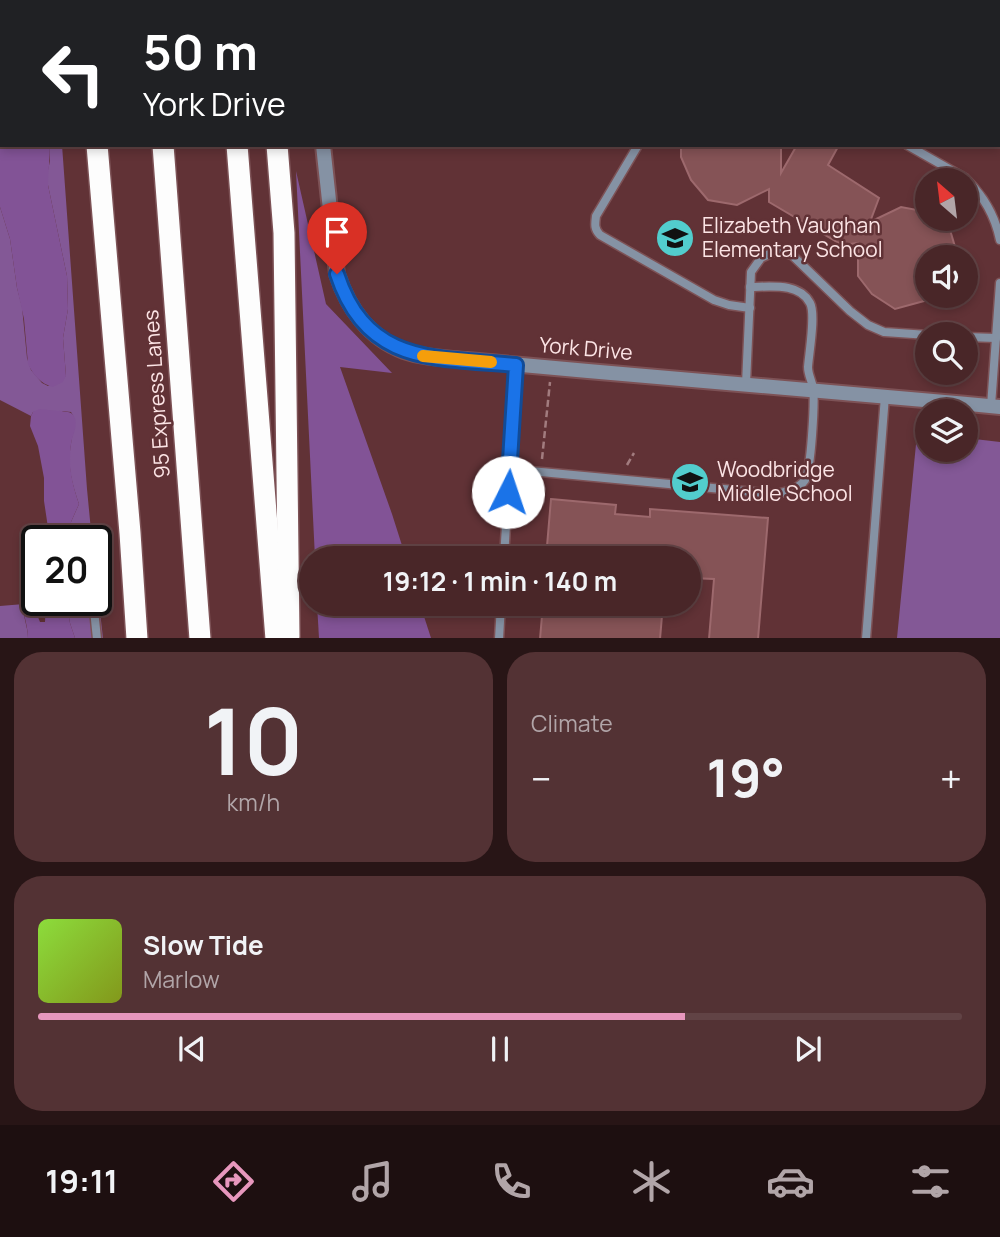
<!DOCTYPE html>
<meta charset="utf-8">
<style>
:root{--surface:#492628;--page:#533234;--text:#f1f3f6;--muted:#b1a5a8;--line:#614345;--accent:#e797bd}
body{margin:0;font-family:Manrope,sans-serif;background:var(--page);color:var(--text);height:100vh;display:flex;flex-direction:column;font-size:26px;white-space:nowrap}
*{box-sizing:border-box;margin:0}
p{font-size:23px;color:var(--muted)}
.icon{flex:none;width:38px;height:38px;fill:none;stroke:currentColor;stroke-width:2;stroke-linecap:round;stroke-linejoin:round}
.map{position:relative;height:638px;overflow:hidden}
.drawer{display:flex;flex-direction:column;gap:14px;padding:14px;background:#281516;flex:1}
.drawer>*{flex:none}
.banner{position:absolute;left:0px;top:0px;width:1001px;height:147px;box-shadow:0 4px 10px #0003,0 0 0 2px var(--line);background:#202124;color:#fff;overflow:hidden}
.needle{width:46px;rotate:332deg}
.controls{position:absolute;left:915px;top:168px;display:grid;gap:14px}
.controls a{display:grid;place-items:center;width:63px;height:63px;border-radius:50%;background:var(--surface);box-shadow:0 4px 10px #0003,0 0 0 2px var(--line);font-size:35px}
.speed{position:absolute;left:21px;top:525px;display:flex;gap:14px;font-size:35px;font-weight:700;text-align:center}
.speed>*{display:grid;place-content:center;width:91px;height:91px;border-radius:50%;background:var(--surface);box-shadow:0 4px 10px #0003,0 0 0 2px var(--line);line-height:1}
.speed .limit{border:4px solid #111;border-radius:10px;background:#fff;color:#111}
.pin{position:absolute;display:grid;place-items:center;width:60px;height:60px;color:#fff;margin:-72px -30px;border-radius:50% 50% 50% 0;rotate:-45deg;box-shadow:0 0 7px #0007}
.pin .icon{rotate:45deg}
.me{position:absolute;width:77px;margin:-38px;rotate:4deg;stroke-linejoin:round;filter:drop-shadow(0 0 5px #0008)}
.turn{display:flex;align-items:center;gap:24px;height:147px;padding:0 28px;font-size:32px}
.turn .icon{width:91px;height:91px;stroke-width:2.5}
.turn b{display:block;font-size:49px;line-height:60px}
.big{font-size:52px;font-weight:700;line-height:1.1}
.drawer .widget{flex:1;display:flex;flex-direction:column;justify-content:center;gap:10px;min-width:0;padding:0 24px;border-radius:28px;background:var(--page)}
.drawer .dial{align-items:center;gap:0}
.dial b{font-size:91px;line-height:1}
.song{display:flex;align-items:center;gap:21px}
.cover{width:84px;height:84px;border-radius:10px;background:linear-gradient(135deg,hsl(90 70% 55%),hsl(70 70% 35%))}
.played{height:7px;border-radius:4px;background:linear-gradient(90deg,var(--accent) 70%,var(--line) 70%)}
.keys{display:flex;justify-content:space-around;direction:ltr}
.heat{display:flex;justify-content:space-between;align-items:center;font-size:38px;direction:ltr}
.drawer .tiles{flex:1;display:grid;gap:14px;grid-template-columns:1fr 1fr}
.widget:last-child{grid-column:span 2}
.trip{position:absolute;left:299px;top:546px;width:402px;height:70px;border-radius:35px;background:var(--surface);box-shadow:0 4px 10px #0003,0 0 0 2px var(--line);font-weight:700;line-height:70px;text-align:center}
.dock{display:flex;height:112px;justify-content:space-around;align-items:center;background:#1d0f10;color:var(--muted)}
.dock .icon{width:49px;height:49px}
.dock .active{color:var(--accent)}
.dock b{font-size:32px;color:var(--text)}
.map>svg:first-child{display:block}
.green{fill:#835896}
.forest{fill:#825396}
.building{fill:#855356;stroke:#9d696d;stroke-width:2}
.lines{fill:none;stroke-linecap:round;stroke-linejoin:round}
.service-casing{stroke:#7d5256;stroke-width:11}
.tertiary-casing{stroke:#7d5256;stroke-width:18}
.motorway-casing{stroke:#7d5256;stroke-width:24}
.path{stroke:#a27c7f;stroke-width:2.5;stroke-dasharray:7 3.5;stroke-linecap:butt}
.service{stroke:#8592a4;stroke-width:8}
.tertiary{stroke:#8592a4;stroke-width:14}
.motorway{stroke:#fdfdfd;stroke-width:21}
.route-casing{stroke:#114b97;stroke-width:18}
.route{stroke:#1a73e8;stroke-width:12}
.slow{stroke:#f59e0b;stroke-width:12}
.labels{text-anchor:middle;stroke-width:5;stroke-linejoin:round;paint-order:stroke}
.poi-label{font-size:21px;fill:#fce4e5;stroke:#613236;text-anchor:start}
.street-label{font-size:21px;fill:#fce4e5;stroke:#613236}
</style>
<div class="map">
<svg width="1000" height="639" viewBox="0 0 1000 639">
<rect width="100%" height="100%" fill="#613236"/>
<g class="green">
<path d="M50 145H62L87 489 92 541H69L71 522 79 504C72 483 67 466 71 444 72 432 79 423 71 412L61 411 33 412 31 416 0 400V207L10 239 17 288 22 307 27 358 31 370 42 383 48 386 66 376 63 338 68 309 67 276 48 185V170L50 161Z"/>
<path d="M917 434 927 435 928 450H966V438L1000 442V638H897Z"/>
<path d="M96 577 103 638H75L70 623 66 600H96Z"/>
<path d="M24 604C22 616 28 626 28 638H0V606Z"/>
</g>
<g class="forest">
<path d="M330 0H631L627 2H330Z"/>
<path d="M676 0H979L981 2H681Z"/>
<path d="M2 2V145H50C50 159 48 172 48 185L67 276 68 309 63 338 66 376 63 382 53 387C41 384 33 375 28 364L24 319 17 288 10 239 0 207V3Z"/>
<path d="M296 171 326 304 392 373 340 367 392 514 406 558H315Z"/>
<path d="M39 409C45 410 69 411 71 413 81 420 72 436 71 444 68 466 72 483 79 504L71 522 69 541H50L44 501V478L38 446 30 426 31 416 33 412Z"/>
<path d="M24 593H30L35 602 36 612 40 622H45L46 600H66L70 623 75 638H28C28 622 20 610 24 593Z"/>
<path d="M317 604H420L431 638H319Z"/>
</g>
<g class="building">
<path d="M681 145H781V173L797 145H839L828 165 879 198 870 222 901 207 928 212V219H939L948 223 958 257H928V296H933L924 301 895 309 872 294 858 276V243L842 245 769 202V189L737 205 708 200 691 180 681 157Z"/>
<path d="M551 499 616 505 615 514 650 517V509L768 518 758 639H709L714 579 690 578V558H546Z"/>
<path d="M543 604H663L660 639H540Z"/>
</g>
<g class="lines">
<defs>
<g id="service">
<path d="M907 145 965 178C983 195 995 215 1000 240"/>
<path d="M637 147 596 216C595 224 594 229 600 235L714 300 729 305 750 308"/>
<path d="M966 337 996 338"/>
<path d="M746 384 751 272 761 258 776 251 792 255 850 311 868 325 884 332 928 335"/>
<path d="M991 406 1000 283"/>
<path d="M509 469 776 494C786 492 799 489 805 480 811 471 815 401 813 388 812 381 808 375 808 367 809 353 816 314 810 303 799 282 769 287 750 287"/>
<path d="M504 558 516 365"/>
<path d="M93 600 97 639"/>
<path d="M499 639 501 604"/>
<path d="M866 639 885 396"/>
</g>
<g id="tertiary">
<path d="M317 0V2"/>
<path d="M323 145 337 274C348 308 369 338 404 351 424 358 446 358 467 360 507 364 548 367 588 371 726 382 863 394 1000 407"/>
</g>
<g id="motorway">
<path d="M53 0 54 2"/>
<path d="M86 0V2"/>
<path d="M152 0V2"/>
<path d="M225 0 226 2"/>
<path d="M262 0 263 2"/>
<path d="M180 2V0"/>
<path d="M97 145 130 533 137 639"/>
<path d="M163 145 200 639"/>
<path d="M237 145 276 639"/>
<path d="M277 145 284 233 289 636"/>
</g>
</defs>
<use href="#service" class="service-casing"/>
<use href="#tertiary" class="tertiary-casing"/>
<use href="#motorway" class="motorway-casing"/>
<g class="path">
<path d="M542 459 550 382"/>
<path d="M627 465 634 453"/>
</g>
<use href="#service" class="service"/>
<use href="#tertiary" class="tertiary"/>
<use href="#motorway" class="motorway"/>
</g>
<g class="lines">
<defs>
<path id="route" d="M337 274C367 366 436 357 516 365L508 492"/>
</defs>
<use href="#route" class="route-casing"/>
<use href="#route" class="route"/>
<path class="slow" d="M423 356 491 362"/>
</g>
<defs>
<symbol id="school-disc" viewBox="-11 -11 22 22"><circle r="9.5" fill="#52cdcd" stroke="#613236"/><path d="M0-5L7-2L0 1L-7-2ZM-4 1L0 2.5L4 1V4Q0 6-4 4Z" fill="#111"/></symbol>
</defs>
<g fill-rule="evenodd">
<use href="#school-disc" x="653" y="216" width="44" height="44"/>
<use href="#school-disc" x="668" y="460" width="44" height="44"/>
</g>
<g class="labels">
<g class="poi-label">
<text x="702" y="233">Elizabeth Vaughan<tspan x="702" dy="24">Elementary School</tspan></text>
<text x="717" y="477">Woodbridge<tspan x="717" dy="24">Middle School</tspan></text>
</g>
<g class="street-label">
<text transform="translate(586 349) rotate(5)" y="7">York Drive</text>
<text transform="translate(157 394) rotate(-94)" y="7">95 Express Lanes</text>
</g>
</g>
</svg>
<div class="controls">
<a><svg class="needle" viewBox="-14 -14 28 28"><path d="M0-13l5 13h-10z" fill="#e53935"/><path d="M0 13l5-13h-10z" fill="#b1a5a8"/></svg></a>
<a><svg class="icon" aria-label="sound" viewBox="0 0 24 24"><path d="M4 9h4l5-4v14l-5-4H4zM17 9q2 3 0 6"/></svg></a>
<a><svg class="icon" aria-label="search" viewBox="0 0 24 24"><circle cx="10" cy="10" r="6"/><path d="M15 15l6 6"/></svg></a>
<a><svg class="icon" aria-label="layers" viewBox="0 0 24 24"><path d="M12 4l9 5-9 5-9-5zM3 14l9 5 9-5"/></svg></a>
</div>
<div class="speed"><div class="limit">20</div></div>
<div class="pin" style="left:337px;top:274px;background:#d93025"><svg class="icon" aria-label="arrive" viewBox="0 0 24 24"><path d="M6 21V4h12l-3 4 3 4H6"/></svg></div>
<svg class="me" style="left:508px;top:492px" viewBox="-20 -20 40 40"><circle r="19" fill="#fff"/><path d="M0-13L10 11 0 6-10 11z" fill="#1a73e8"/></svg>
<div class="trip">19:12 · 1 min · 140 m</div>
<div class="banner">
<div class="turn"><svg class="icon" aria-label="left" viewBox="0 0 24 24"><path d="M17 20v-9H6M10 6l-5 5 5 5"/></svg><div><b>50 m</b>York Drive</div></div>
</div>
</div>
<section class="drawer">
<div class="tiles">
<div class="widget dial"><b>10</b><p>km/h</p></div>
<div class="widget"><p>Climate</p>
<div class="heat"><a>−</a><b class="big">19°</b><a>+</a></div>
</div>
<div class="widget">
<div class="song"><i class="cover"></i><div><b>Slow Tide</b><p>Marlow</p></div></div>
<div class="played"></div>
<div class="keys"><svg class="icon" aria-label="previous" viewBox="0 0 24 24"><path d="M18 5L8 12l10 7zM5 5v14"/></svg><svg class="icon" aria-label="pause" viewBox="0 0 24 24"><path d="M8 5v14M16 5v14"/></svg><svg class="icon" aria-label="next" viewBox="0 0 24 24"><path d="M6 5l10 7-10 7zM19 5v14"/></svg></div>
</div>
</div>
</section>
<nav class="dock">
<b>19:11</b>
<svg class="icon active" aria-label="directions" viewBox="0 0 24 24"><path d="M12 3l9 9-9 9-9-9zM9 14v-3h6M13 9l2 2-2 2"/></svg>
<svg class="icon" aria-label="music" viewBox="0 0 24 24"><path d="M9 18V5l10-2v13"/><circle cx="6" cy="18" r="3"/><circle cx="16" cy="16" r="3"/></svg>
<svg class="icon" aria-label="phone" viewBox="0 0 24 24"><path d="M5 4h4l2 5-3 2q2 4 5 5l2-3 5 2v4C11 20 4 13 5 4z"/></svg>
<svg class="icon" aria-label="climate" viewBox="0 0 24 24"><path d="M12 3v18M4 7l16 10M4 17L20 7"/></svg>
<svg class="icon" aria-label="car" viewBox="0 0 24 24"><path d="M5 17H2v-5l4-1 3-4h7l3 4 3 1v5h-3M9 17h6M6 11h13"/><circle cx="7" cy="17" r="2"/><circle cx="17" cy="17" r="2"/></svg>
<svg class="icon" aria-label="filters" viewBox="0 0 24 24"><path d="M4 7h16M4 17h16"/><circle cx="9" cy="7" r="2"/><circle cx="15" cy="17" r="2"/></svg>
</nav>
